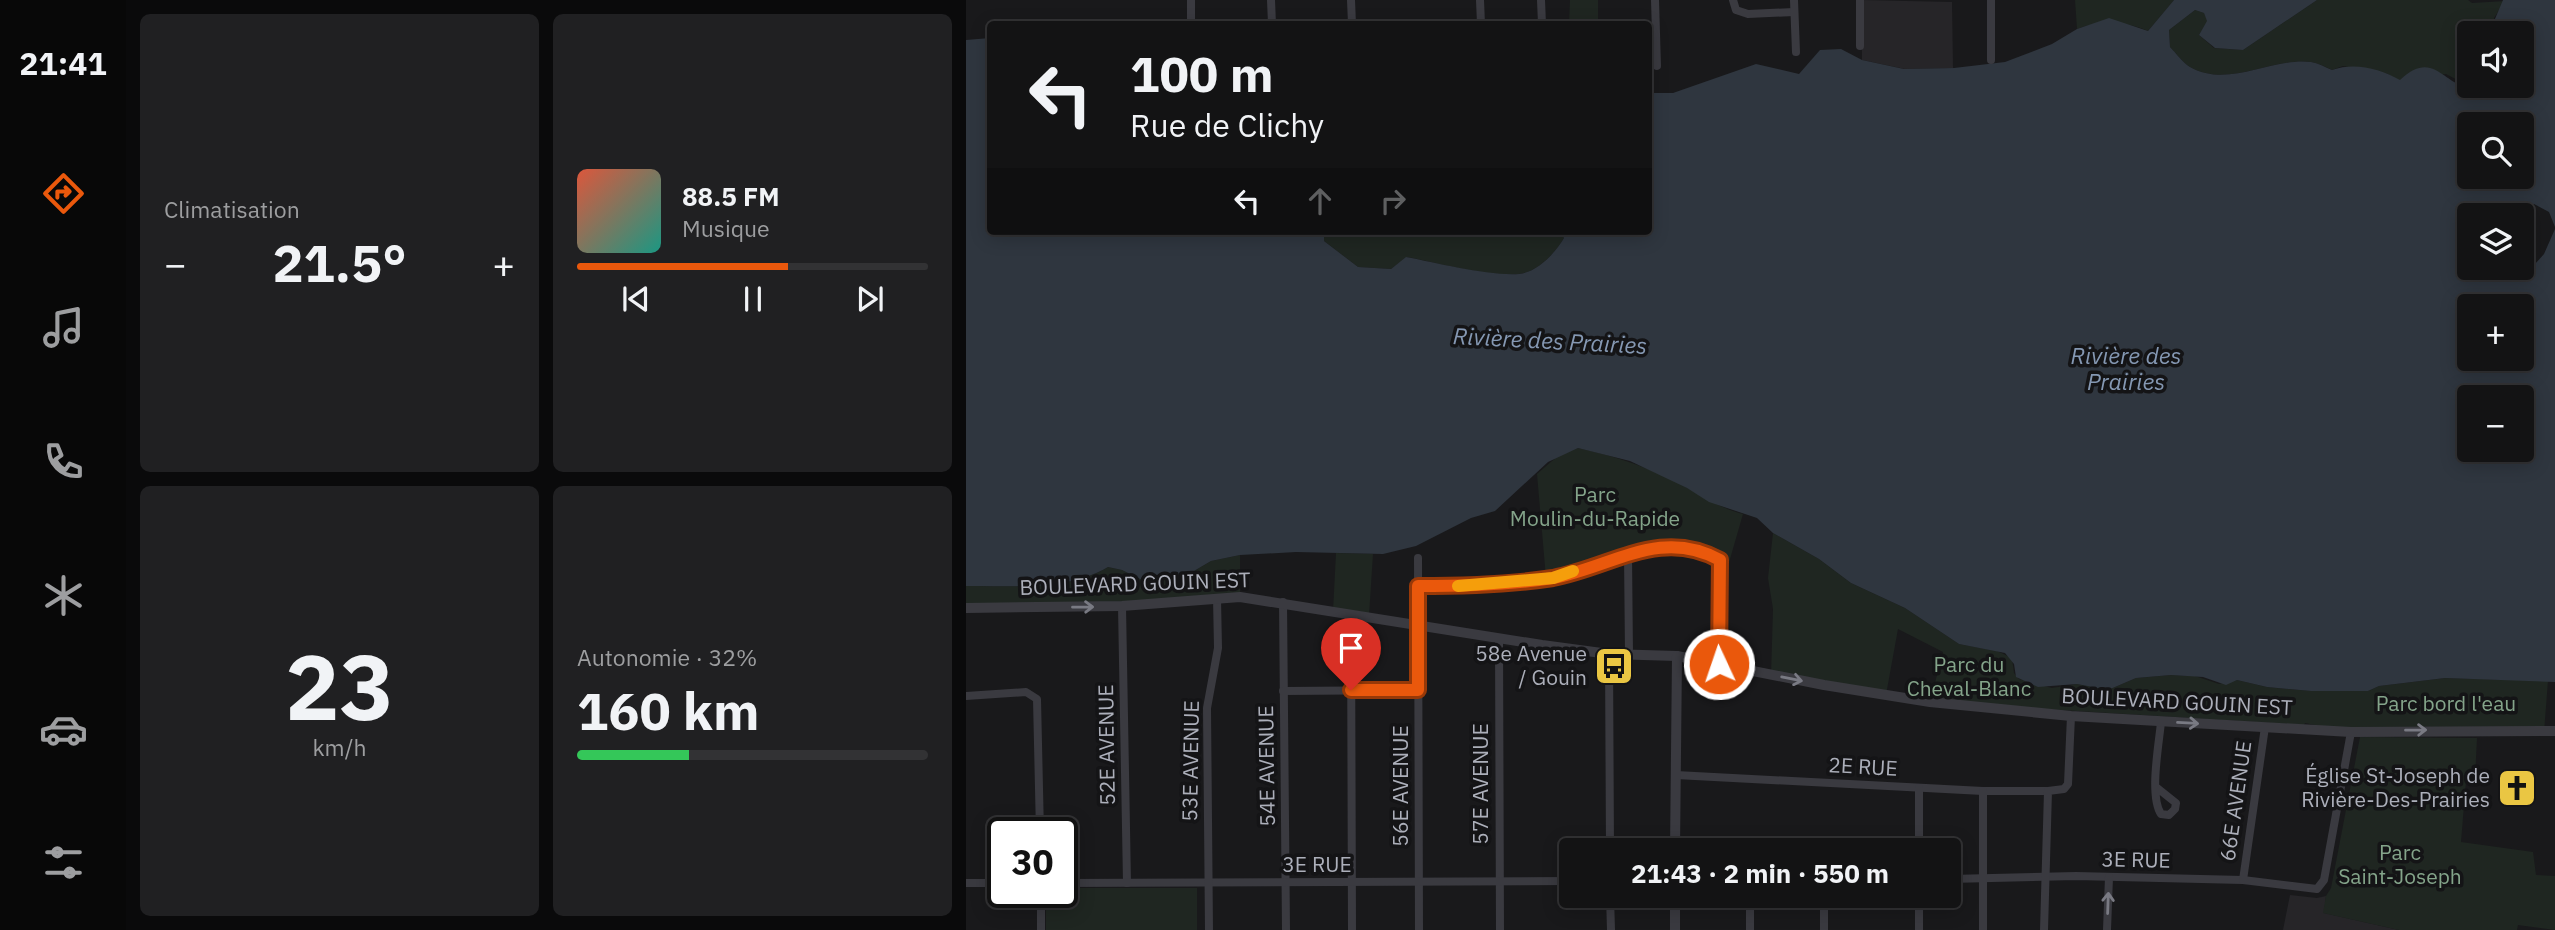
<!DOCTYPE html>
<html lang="fr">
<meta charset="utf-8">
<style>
:root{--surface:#131314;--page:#202022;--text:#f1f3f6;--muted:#9d9ea0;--line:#323234;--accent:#ea580c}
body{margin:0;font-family:"IBM Plex Sans",sans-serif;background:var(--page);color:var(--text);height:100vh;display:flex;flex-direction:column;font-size:26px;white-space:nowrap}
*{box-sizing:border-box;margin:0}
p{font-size:23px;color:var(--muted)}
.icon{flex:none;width:38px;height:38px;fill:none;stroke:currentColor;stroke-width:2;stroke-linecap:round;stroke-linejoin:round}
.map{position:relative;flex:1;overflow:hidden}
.drawer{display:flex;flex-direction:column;gap:14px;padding:14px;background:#0a0a0b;width:840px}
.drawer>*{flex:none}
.top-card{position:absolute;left:21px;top:21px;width:665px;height:214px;border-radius:7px;box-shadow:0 4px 18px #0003,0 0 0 2px var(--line);background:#131314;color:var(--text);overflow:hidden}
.fabs{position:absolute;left:1491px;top:21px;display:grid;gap:14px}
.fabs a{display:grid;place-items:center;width:77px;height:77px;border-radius:7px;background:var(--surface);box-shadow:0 4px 18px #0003,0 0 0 2px var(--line);font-size:35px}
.speed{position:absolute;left:21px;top:817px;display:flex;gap:14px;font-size:35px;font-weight:700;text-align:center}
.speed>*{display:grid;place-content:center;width:91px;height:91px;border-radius:50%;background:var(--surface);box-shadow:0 4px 18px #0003,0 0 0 2px var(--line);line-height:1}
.speed .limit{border:4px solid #111;border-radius:10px;background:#fff;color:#111}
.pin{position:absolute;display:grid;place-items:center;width:60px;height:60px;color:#fff;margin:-72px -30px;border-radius:50% 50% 50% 0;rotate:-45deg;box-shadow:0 0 7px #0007}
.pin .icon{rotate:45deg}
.me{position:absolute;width:77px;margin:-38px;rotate:357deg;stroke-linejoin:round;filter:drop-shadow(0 0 5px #0008)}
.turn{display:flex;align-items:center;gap:24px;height:147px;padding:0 28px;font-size:32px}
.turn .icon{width:91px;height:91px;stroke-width:2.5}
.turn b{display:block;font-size:49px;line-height:60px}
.lanes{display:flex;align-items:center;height:66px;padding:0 28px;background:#0003;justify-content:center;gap:35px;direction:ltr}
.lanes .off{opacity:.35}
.big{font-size:52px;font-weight:700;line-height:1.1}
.drawer .card{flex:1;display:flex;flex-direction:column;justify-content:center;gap:10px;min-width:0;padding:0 24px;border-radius:10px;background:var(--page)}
.drawer .dial{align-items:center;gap:0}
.dial b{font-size:91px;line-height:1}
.song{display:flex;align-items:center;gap:21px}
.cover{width:84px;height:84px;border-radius:10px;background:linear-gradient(135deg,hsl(10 70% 55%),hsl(170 70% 35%))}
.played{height:7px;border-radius:4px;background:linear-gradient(90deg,var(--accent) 60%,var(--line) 60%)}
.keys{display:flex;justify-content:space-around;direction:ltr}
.heat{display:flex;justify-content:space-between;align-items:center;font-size:38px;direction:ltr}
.charge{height:10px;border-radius:5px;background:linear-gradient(90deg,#34c759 32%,var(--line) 0)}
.drawer .tiles{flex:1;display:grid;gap:14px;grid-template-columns:repeat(2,1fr)}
.trip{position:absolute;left:593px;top:838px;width:402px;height:70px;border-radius:7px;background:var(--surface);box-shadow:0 4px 18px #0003,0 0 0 2px var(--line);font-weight:700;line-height:70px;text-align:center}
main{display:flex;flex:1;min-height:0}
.dock{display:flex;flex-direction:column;width:126px;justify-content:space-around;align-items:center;background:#080808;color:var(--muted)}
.dock .icon{width:49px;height:49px}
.dock .selected{color:var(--accent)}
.dock b{font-size:32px;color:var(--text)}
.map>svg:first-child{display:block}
.built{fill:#262528}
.green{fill:#1f2621}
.water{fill:#2f363f;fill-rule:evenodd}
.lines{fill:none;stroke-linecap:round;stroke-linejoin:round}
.minor{stroke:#3a3a40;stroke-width:8}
.tertiary{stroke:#3a3a40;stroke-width:10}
.oneway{stroke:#797a83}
.route-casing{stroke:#983908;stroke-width:18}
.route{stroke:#ea580c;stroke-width:12}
.slow{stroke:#f59e0b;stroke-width:12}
.labels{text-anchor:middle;stroke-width:7;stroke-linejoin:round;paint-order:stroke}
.park-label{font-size:21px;fill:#84a48a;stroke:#141416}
.street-label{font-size:21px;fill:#acafba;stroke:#141416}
.poi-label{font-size:21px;fill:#acafba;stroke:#141416;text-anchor:end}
.water-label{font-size:23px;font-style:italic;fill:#8598b3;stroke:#141416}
</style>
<main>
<nav class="dock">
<b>21:41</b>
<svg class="icon selected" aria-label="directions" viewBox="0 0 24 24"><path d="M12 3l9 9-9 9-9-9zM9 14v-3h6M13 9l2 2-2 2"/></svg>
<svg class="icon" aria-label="music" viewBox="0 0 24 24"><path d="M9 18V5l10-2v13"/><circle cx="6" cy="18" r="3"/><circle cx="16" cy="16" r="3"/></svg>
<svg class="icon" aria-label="phone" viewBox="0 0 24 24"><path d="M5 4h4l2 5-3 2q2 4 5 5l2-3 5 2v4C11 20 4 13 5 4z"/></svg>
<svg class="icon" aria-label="climate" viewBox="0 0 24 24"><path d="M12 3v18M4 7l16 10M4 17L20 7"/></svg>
<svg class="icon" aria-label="car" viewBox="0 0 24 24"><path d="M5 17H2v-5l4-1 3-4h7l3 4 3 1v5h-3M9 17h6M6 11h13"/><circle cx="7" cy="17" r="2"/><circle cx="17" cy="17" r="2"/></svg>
<svg class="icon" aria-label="filters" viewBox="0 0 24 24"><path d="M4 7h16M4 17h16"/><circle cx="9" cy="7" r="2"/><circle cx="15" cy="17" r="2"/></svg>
</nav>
<section class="drawer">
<div class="tiles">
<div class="card"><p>Climatisation</p>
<div class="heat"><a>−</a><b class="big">21.5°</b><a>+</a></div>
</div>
<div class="card">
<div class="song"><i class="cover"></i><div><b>88.5 FM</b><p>Musique</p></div></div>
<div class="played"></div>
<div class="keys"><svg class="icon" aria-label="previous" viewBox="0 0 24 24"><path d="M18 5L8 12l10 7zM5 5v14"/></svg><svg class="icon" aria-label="pause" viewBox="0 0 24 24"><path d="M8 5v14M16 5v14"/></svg><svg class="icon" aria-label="next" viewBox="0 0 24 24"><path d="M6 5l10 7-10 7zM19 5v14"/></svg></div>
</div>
<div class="card dial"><b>23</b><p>km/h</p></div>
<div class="card"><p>Autonomie · 32%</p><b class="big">160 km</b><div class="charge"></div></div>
</div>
</section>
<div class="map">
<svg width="1589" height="930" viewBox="0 0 1589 930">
<rect width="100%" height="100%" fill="#19191b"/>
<g class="built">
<path d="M896 0 986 2 987 68 939 69 896 60Z"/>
<path d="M1324 895 1351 898 1360 896 1358 913 1433 930H1317Z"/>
</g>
<g class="green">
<path d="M604 0H632V24H603Z"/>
<path d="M1109 0H1208L1182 31C1158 21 1135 20 1111 29Z"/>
<path d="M1351 0H1502L1506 3 1539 1 1528 18 1529 30 1533 33H1503V86L1480 74 1434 81 1422 74 1377 66 1366 70C1360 67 1352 63 1345 62 1306 57 1263 89 1224 67 1217 63 1210 53 1204 47L1203 30 1229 10 1238 13 1242 21 1233 35 1248 48 1277 50Z"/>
<path d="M358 231H593L598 238C589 253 572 272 553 274 522 277 472 263 441 257L425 269 392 267 358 241Z"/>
<path d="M612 448C650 456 688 469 723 489 740 499 757 509 777 514L762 566 754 560 715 546 580 578 571 474 593 455Z"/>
<path d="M807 533 853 559 885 583 939 608 993 644 1031 651 1046 658 1048 673 1053 679 1086 688 1111 684 1142 690 1170 678 1205 675 1229 676 1253 684 1271 680 1301 687 1345 691H1402L1413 686 1479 678 1582 681 1578 732H1385L1339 723 1338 725 964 702 977 652 932 629 920 695 805 675 807 609 802 578Z"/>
<path d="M370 553 407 554 403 616 367 611Z"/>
<path d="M274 555V597L0 610V586C48 585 100 592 142 567L156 570 180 582 216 578 245 561Z"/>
<path d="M1394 737 1511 738 1509 779 1500 781 1495 842 1567 852 1570 875 1589 876V930L1552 925 1551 930H1433L1357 913 1360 896 1365 888Z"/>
<path d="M96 888H231V930H80V893L96 892Z"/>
</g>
<path class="water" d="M1208 0H1351L1277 50 1249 48 1233 35 1241 21 1238 13 1229 10 1203 30 1204 47C1210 53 1217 63 1224 67 1263 89 1306 57 1345 62 1352 63 1359 67 1366 70 1389 62 1414 69 1434 80 1466 50 1476 82 1499 86 1516 90 1538 86 1556 86V33H1533L1526 26 1537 0H1589V227L1583 212 1568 204 1545 207 1531 215H1503V268H1547L1560 274 1578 254 1589 229V682L1479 678 1413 686 1402 691H1345L1301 687 1271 680 1260 685 1237 677 1205 675 1170 678 1142 690 1111 684 1072 687 1050 677 1048 664 1039 653 993 644 939 608 885 583 853 559 807 533 791 518 743 502 721 488 664 461 612 448 582 462 529 511 505 518 450 546 417 554 330 552 274 555 245 561 216 578 180 582 156 570 142 567C100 592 48 585 0 586V40L24 38V231H358V241L392 267 425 269 440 257C472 263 522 276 553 274 572 272 589 253 598 238L593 231H682L683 93H707L790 64 833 74 854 50 875 49 896 60 938 69 988 68 1039 62 1086 44 1111 29 1143 18 1182 31ZM1503 124H1556V177H1503ZM1503 306H1556V359H1503ZM1503 397H1556V450H1503Z"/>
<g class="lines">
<g class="minor">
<path d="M225 0V24"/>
<path d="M305 0 306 24"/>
<path d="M385 0 386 24"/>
<path d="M514 0 515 24"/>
<path d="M575 0 576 24"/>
<path d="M689 0 691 66"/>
<path d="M767 0 770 10 782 14 828 12"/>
<path d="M828 0 830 52"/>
<path d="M894 0V46"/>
<path d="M1025 0V60"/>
<path d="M662 554 663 655"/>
<path d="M452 558 453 930"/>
<path d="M452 586C497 586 542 585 587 578 646 568 694 527 754 560L753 665"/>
<path d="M317 602 320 930"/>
<path d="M156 606 161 883"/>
<path d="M385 614 386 930"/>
<path d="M533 639 534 930"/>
<path d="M643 654 644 850"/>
<path d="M317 691 452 690"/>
<path d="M0 696 60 692 71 699 74 833"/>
<path d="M710 775 1017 791H1082"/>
<path d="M1190 787 1210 803 1209 809 1203 815 1195 814C1183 796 1193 744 1195 722"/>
<path d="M953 788V850"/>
<path d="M984 879 1110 876 1277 880 1351 889 1358 880 1385 732"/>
<path d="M1277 880 1299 727"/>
<path d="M0 883H37"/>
<path d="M96 883 606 881"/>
<path d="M75 892V930"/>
<path d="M644 896 645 930"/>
<path d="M784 896V930"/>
<path d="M858 896V930"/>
<path d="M953 896V930"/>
<path d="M243 930 241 708 252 648 251 598"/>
<path d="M1017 930V791"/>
<path d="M1078 930 1082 791 1098 789 1102 784 1105 716"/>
<path d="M1141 930 1143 877"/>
</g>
<g class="tertiary">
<path d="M0 608 156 606 274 597 576 645 643 654 711 656 858 685 964 702 1105 716 1385 732 1589 731"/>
<path d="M709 850 711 656"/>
<path d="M709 930V896"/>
</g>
</g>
<defs><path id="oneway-shaft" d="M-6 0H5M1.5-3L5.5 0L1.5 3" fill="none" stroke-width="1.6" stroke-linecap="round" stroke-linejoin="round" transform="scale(1.75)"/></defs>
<g class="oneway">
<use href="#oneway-shaft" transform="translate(117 607) rotate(-1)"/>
<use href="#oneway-shaft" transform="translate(826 679) rotate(11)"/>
<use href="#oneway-shaft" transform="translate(1222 723) rotate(3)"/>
<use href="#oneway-shaft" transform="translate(1450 730) rotate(-1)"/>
<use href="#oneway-shaft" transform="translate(1142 903) rotate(-88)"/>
</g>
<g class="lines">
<defs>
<path id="route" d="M385 690H452V586C497 586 542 585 587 578 646 567 694 527 754 560L753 664"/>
</defs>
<use href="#route" class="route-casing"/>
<use href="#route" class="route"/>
<path class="slow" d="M492 586 587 578 607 571"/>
</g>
<defs>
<symbol id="bus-square" viewBox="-11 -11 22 22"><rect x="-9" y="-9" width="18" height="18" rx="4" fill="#eac643" stroke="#141416"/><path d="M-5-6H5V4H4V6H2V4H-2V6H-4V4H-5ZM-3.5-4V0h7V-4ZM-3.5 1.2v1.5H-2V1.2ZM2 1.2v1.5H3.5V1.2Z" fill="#111"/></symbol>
<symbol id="church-square" viewBox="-11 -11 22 22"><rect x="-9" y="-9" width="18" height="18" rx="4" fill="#eac643" stroke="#141416"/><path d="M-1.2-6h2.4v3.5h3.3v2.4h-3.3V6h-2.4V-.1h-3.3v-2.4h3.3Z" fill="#111"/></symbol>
</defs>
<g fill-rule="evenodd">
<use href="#bus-square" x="626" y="644" width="44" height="44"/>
<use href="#church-square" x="1529" y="766" width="44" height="44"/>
</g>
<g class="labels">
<g class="park-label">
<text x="629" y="502">Parc<tspan x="629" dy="24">Moulin-du-Rapide</tspan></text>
<text x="1003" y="672">Parc du<tspan x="1003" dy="24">Cheval-Blanc</tspan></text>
<text x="1480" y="711">Parc bord l'eau</text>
<text x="1434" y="860">Parc<tspan x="1434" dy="24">Saint-Joseph</tspan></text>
</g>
<g class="street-label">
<text transform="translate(169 584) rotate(-2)" y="7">BOULEVARD GOUIN EST</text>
<text transform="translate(1211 702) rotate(3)" y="7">BOULEVARD GOUIN EST</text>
<text transform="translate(141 745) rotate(-91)" y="7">52E AVENUE</text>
<text transform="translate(225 761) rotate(-89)" y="7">53E AVENUE</text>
<text transform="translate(301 766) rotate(-91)" y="7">54E AVENUE</text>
<text transform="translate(897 767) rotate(3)" y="7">2E RUE</text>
<text transform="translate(515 784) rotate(-90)" y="7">57E AVENUE</text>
<text transform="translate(435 786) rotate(-90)" y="7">56E AVENUE</text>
<text transform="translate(1270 801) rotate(-82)" y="7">66E AVENUE</text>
<text transform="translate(1170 860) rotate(1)" y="7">3E RUE</text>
<text x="351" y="872">3E RUE</text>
</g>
<g class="poi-label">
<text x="621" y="661">58e Avenue<tspan x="621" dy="24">/ Gouin</tspan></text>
<text x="1524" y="783">Église St-Joseph de<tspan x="1524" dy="24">Rivière-Des-Prairies</tspan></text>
</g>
<g class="water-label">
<text transform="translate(584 341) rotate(3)" y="8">Rivière des Prairies</text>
<text x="1160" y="364">Rivière des<tspan x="1160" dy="26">Prairies</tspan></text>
</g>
</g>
</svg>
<div class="fabs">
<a><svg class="icon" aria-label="sound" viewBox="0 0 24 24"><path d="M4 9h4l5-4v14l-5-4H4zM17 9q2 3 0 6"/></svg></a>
<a><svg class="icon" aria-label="search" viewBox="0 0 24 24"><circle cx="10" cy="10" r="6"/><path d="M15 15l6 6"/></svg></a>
<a><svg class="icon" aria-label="layers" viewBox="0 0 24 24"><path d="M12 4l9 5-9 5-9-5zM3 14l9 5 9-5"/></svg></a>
<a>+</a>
<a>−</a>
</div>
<div class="speed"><div class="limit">30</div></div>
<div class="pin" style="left:385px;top:690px;background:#d93025"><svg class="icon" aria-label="arrive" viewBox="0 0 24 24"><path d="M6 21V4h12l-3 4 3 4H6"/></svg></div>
<svg class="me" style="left:753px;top:664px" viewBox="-20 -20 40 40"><circle r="17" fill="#ea580c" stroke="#fff" stroke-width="3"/><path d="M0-11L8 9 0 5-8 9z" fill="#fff"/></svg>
<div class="trip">21:43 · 2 min · 550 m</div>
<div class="top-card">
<div class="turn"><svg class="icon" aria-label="left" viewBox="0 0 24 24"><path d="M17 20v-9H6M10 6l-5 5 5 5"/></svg><div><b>100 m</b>Rue de Clichy</div></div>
<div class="lanes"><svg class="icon" aria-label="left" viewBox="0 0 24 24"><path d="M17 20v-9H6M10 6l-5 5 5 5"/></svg><svg class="icon off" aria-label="ahead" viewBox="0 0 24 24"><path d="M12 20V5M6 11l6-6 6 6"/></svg><svg class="icon off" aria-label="right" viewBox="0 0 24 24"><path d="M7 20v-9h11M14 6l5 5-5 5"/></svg></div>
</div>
</div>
</main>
